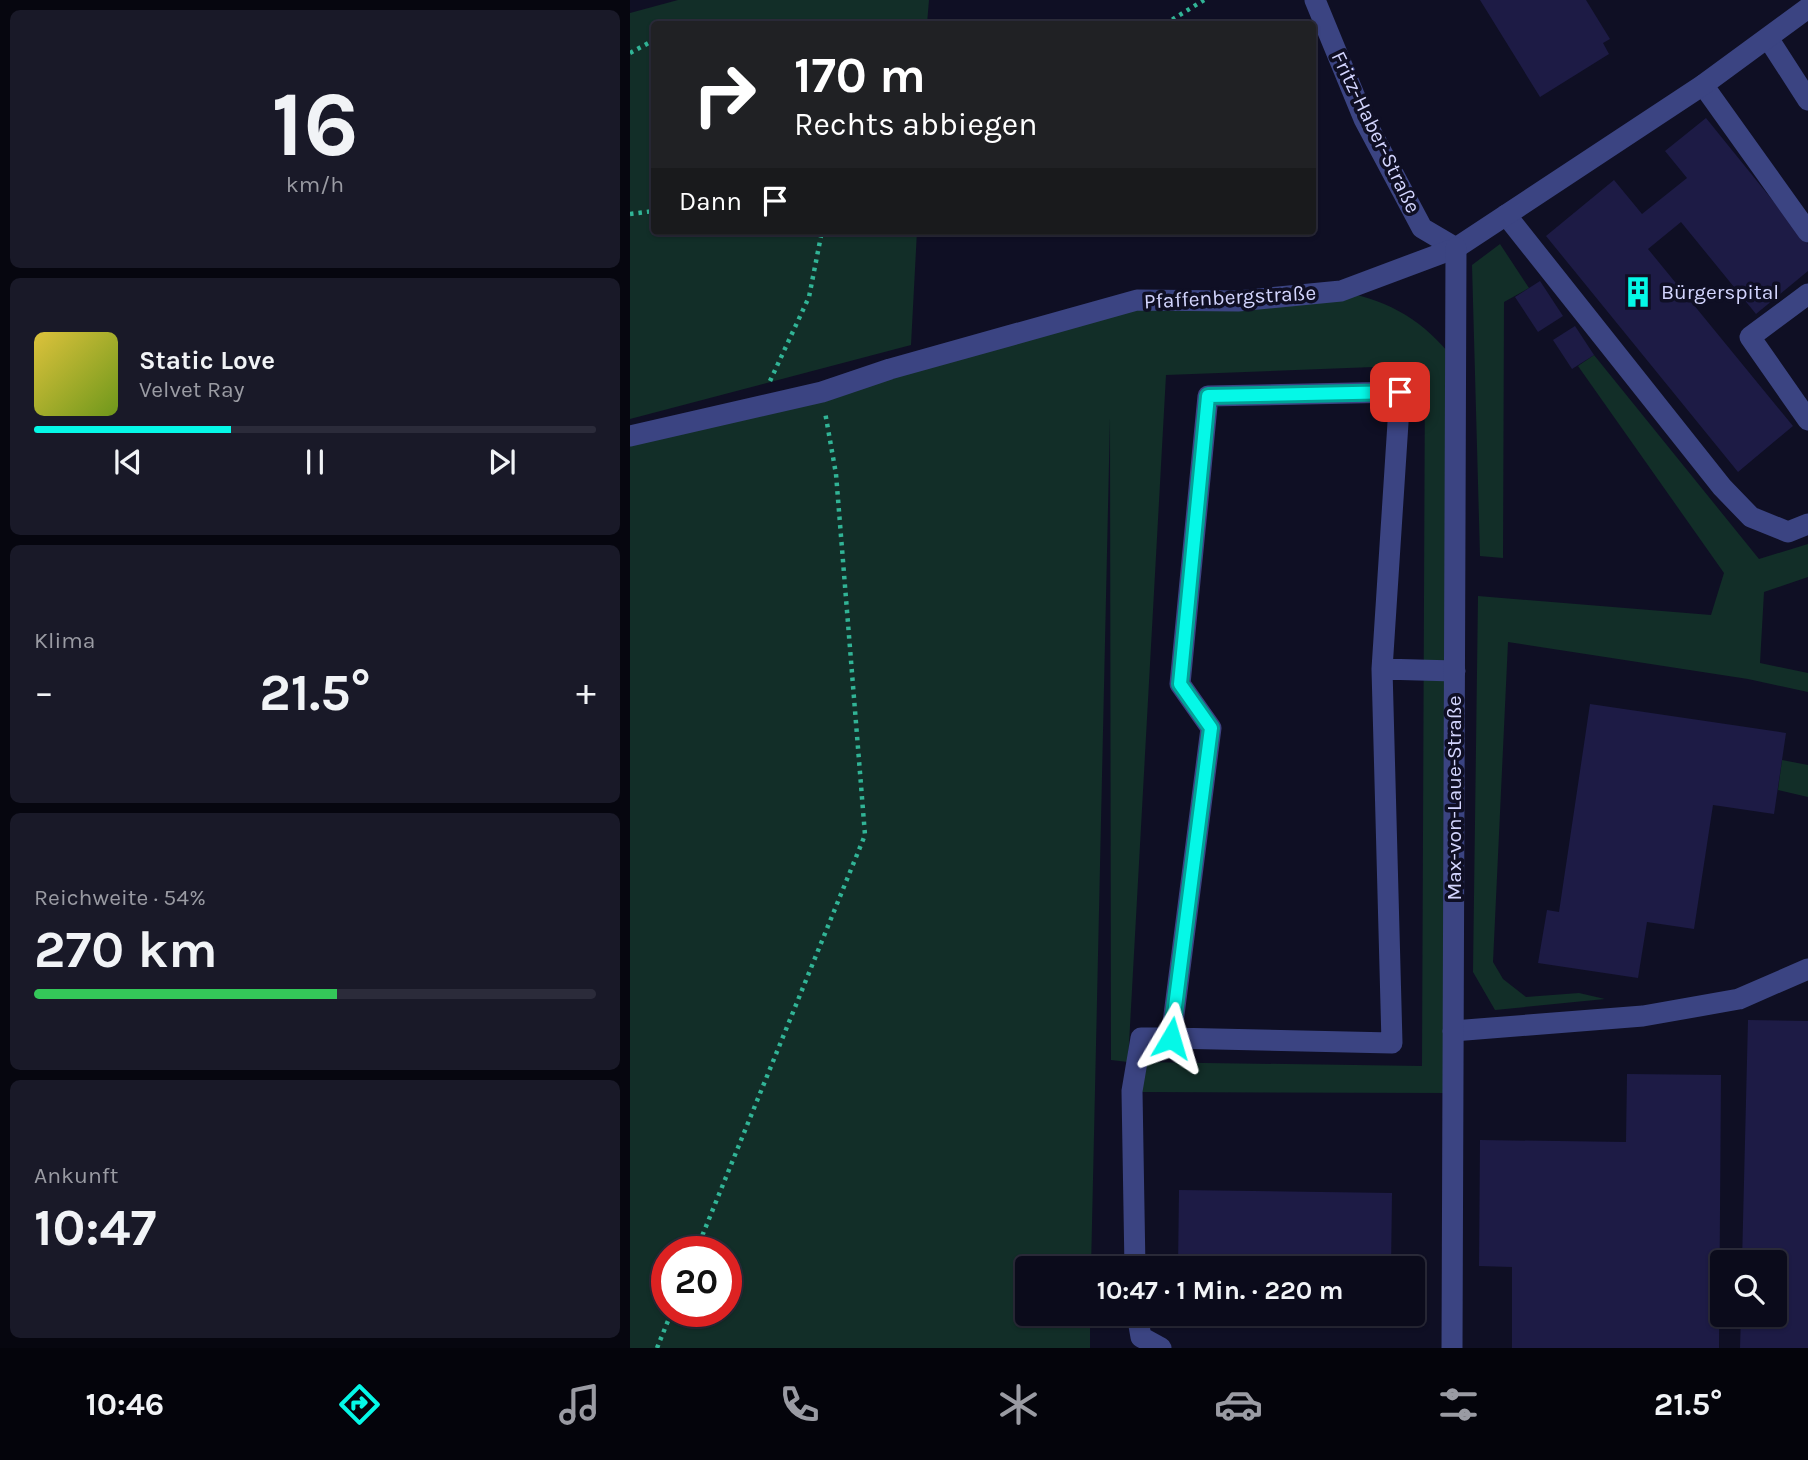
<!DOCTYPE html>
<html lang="de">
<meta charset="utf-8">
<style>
:root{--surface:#0b0b1b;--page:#191928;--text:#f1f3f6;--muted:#9a9ba3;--line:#2b2b3a;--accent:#05f8e7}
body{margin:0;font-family:Karla,sans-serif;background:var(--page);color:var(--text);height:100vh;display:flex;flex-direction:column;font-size:26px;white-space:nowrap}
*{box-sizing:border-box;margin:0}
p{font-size:23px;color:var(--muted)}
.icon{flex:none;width:38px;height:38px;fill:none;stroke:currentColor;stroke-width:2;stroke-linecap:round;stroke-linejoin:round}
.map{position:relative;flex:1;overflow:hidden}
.drawer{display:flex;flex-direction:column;gap:10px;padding:10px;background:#06060f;width:630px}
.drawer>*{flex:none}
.hud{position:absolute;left:21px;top:21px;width:665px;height:214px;border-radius:7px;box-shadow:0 2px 5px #0004,0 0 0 2px var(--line);background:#202124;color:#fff;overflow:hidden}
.tools{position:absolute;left:1080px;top:1250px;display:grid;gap:14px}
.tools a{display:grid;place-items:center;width:77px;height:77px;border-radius:7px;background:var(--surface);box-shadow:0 2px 5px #0004,0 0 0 2px var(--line);font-size:35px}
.speed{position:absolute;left:21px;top:1236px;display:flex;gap:14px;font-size:35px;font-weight:700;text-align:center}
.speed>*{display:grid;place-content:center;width:91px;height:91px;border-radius:50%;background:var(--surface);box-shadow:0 2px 5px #0004,0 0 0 2px var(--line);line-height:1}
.speed .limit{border:10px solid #d22;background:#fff;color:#111}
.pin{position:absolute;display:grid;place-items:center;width:60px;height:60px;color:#fff;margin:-30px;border-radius:14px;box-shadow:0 4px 10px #0006}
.me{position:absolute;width:77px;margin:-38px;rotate:7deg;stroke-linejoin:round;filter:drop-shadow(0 0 5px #0008)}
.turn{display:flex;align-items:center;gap:24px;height:147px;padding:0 28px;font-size:32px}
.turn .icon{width:91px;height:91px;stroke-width:2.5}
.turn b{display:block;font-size:49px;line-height:60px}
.then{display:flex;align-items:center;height:66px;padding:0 28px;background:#0003;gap:14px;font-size:26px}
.big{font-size:52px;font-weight:700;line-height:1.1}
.drawer .tile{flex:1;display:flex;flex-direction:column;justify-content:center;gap:10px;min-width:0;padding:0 24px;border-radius:10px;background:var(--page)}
.drawer .dial{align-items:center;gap:0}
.dial b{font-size:91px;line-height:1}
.song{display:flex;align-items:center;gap:21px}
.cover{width:84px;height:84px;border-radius:10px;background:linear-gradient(135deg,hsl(50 70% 55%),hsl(80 70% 35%))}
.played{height:7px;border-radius:4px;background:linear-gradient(90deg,var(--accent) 35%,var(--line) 35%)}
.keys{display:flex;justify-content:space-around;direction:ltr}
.heat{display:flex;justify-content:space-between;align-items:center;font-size:38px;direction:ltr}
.charge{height:10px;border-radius:5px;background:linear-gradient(90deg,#34c759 54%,var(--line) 0)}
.trip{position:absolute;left:385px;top:1256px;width:410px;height:70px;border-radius:7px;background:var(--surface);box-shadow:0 2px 5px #0004,0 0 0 2px var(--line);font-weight:700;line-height:70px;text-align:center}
.tabs{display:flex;height:112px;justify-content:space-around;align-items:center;background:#04040b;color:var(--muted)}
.tabs .icon{width:49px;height:49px}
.tabs .active{color:var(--accent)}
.tabs b{font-size:32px;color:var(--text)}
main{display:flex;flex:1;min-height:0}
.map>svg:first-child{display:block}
.green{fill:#122e28;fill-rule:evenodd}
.building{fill:#1d1b45}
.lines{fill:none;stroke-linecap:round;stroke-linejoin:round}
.path{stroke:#31b496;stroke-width:4.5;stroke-dasharray:3.5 5;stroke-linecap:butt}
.minor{stroke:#3b4482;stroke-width:21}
.route-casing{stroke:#03a196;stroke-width:18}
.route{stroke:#05f8e7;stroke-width:12}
.labels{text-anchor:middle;stroke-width:7;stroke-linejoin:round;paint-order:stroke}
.street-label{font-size:21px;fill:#d3d5fe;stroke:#0f0f24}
.poi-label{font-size:21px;fill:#d3d5fe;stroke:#0f0f24;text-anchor:start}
</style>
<main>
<section class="drawer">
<div class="tile dial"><b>16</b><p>km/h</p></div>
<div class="tile">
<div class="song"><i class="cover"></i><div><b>Static Love</b><p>Velvet Ray</p></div></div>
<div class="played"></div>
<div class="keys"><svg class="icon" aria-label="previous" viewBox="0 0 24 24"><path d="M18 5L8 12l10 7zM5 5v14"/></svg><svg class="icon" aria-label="pause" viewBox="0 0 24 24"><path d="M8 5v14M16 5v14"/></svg><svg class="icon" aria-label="next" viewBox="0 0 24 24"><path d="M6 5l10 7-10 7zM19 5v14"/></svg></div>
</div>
<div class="tile"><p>Klima</p>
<div class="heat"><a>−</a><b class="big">21.5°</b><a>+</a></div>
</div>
<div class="tile"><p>Reichweite · 54%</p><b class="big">270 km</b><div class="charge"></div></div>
<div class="tile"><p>Ankunft</p><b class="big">10:47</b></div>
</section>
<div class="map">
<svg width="1178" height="1348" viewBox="0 0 1178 1348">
<rect width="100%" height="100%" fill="#0f0f24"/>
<g class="green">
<path d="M48 0H299L297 24H24V231H287L281 345 0 419V13Z"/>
<path d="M870 244 899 288 874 302 873 558 850 556 842 265Z"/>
<path d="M711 291C764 303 791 319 826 361L823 1093 510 1092 508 1062 792 1066 795 365 536 375 498 1062 481 1060 480 418 461 1269H397V1314H460V1348H0V436L507 300ZM37 1251H96V1311H37Z"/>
<path d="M964 355 1129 559 1178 544V577L1134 592 1130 663 1178 673V692L1118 679 878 642 863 962 873 979 896 997 949 993 975 999 865 1010 843 972 848 596 1081 615 1094 573 948 366Z"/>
<path d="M1152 760 1178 765V797L1148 790Z"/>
</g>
<g class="building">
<path d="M850 0H956L980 39 973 43 979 54 910 97Z"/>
<path d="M1076 118 1178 244V271L1126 314 1051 222 1018 249 1163 426 1108 472 916 236 984 180 1012 214 1057 178 1035 151Z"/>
<path d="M910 281 933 316 908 332 885 297Z"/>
<path d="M945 326 964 355 942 369 923 340Z"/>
<path d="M960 704 1156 733 1144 814 1083 805 1064 929 1017 922 1008 978 908 963 917 910 929 912Z"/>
<path d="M1118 1020 1178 1021V1348H1110L1111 1314H1144V1262H1112Z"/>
<path d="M997 1074 1091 1075 1089 1348H882V1267L849 1266 850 1140 996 1142Z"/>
<path d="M549 1190 762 1193 761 1269H548Z"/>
</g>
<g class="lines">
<g class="path">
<path d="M535 24 574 0"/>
<path d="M0 53 24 40"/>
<path d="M0 214 24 211"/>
<path d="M140 381 179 297 192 231"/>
<path d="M66 1251 235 835 206 474 195 412"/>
<path d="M27 1348 42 1311"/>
</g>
<g class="minor">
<path d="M685 0 734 119 792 228 826 248"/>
<path d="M1138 38 1178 100"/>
<path d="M1073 85 1178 232"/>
<path d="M876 215 1092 487 1121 517 1158 532 1178 524"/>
<path d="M1178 294 1120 337 1178 420"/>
<path d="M0 436 192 392 260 369 507 300 608 301 711 291 826 248 1073 85 1178 8"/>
<path d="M752 669 762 1043 541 1038 581 728 550 684 578 396 770 392 752 669 825 671"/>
<path d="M823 1031 1013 1016 1109 999 1178 969"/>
<path d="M505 1269 502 1091 511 1038H541"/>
<path d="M507 1314 511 1337 531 1348"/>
<path d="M822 1348 826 248"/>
</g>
</g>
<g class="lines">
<defs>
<path id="route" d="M541 1038 581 728 550 684 578 396 770 392"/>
</defs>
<use href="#route" class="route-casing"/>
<use href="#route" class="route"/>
</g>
<defs>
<symbol id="building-bare" viewBox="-9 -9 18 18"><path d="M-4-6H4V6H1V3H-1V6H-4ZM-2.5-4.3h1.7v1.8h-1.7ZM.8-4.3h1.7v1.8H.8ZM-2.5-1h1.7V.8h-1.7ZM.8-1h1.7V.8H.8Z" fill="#05f8e7" stroke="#0f0f24" stroke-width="2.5" paint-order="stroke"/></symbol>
</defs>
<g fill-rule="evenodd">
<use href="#building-bare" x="986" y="270" width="44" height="44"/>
</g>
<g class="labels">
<g class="street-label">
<text transform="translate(746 132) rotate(64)" y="7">Fritz-Haber-Straße</text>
<text transform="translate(600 297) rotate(-3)" y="7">Pfaffenbergstraße</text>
<text transform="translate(824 798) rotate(-90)" y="7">Max-von-Laue-Straße</text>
</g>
<g class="poi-label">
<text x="1031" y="299">Bürgerspital</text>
</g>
</g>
</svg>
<div class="tools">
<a><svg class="icon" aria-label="search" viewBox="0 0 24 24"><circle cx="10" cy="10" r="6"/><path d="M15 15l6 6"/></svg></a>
</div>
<div class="speed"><div class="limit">20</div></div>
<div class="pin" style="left:770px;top:392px;background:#d93025"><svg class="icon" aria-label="arrive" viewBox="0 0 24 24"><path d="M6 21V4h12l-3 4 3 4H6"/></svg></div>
<svg class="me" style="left:541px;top:1038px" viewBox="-20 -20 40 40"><path d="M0-17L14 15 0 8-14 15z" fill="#05f8e7" stroke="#fff" stroke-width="4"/></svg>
<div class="trip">10:47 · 1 Min. · 220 m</div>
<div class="hud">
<div class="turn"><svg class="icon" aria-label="right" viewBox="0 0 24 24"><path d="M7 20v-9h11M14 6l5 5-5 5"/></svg><div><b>170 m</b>Rechts abbiegen</div></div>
<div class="then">Dann<svg class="icon" aria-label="arrive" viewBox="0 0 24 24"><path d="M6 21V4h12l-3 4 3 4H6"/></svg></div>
</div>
</div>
</main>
<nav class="tabs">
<b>10:46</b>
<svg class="icon active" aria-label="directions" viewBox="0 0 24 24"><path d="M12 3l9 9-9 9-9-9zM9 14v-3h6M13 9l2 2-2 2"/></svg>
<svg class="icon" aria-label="music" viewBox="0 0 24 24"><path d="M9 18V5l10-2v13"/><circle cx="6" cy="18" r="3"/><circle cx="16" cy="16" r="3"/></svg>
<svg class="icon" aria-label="phone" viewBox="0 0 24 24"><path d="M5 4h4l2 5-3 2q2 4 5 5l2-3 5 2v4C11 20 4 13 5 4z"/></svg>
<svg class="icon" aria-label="climate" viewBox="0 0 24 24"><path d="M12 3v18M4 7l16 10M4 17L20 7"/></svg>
<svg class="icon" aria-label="car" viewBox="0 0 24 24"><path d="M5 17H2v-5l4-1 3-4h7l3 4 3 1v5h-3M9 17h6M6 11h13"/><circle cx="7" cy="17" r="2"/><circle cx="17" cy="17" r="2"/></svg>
<svg class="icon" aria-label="filters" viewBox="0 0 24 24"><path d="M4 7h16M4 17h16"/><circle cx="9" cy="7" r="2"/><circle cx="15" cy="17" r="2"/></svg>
<b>21.5°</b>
</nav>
